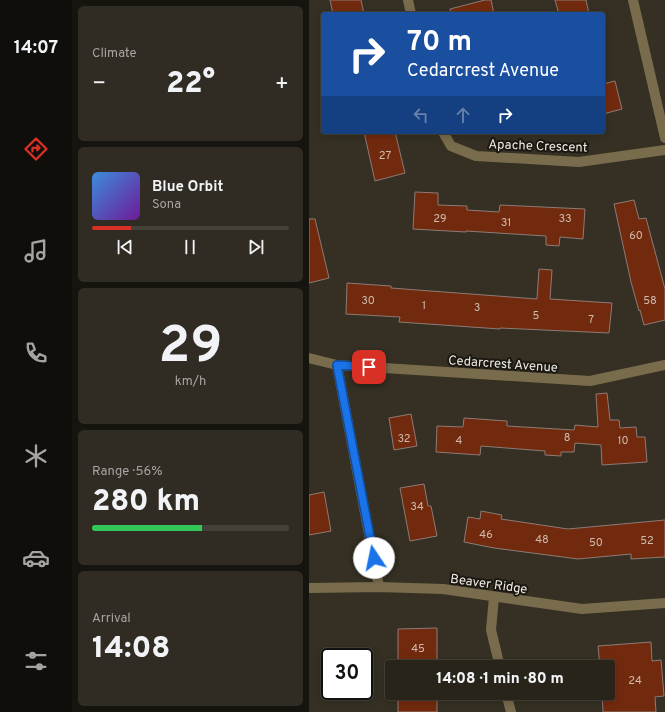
<!DOCTYPE html>
<meta charset="utf-8">
<style>
:root{--surface:#28241a;--page:#302c23;--text:#f1f3f6;--muted:#a5a4a2;--line:#444139;--accent:#d93025}
body{margin:0;font-family:Overpass,sans-serif;background:var(--page);color:var(--text);height:100vh;display:flex;flex-direction:column;font-size:15px;white-space:nowrap}
*{box-sizing:border-box;margin:0}
p{font-size:13px;color:var(--muted)}
.icon{flex:none;width:22px;height:22px;fill:none;stroke:currentColor;stroke-width:2;stroke-linecap:round;stroke-linejoin:round}
.map{position:relative;flex:1;overflow:hidden}
.drawer{display:flex;flex-direction:column;gap:6px;padding:6px;background:#16140e;width:237px}
.drawer>*{flex:none}
.top-card{position:absolute;left:12px;top:12px;width:284px;height:122px;border-radius:4px;box-shadow:0 2px 10px #0003,0 0 0 1px var(--line);background:#1a4fa0;color:#fff;overflow:hidden}
.speed{position:absolute;left:12px;top:648px;display:flex;gap:8px;font-size:20px;font-weight:700;text-align:center}
.speed>*{display:grid;place-content:center;width:52px;height:52px;border-radius:50%;background:var(--surface);box-shadow:0 2px 10px #0003,0 0 0 1px var(--line);line-height:1}
.speed .limit{border:2px solid #111;border-radius:6px;background:#fff;color:#111}
.pin{position:absolute;display:grid;place-items:center;width:34px;height:34px;color:#fff;margin:-17px;border-radius:8px;box-shadow:0 2px 6px #0006}
.me{position:absolute;width:44px;margin:-22px;rotate:349deg;stroke-linejoin:round;filter:drop-shadow(0 0 3px #0008)}
.turn{display:flex;align-items:center;gap:14px;height:84px;padding:0 20px;font-size:18px}
.turn .icon{width:52px;height:52px;stroke-width:2.5}
.turn b{display:block;font-size:28px;line-height:34px}
.lanes{display:flex;align-items:center;height:38px;padding:0 20px;background:#0003;justify-content:center;gap:20px;direction:ltr}
.lanes .off{opacity:.35}
.big{font-size:30px;font-weight:800;line-height:1.1}
.drawer .widget{flex:1;display:flex;flex-direction:column;justify-content:center;gap:6px;min-width:0;padding:0 14px;border-radius:6px;background:var(--page)}
.drawer .dial{align-items:center;gap:0}
.dial b{font-size:52px;line-height:1}
.song{display:flex;align-items:center;gap:12px}
.cover{width:48px;height:48px;border-radius:6px;background:linear-gradient(135deg,hsl(210 70% 55%),hsl(280 70% 35%))}
.played{height:4px;border-radius:2px;background:linear-gradient(90deg,var(--accent) 20%,var(--line) 20%)}
.keys{display:flex;justify-content:space-around;direction:ltr}
.heat{display:flex;justify-content:space-between;align-items:center;font-size:22px;direction:ltr}
.charge{height:6px;border-radius:3px;background:linear-gradient(90deg,#34c759 56%,var(--line) 0)}
.trip{position:absolute;left:76px;top:660px;width:230px;height:40px;border-radius:4px;background:var(--surface);box-shadow:0 2px 10px #0003,0 0 0 1px var(--line);font-weight:800;line-height:40px;text-align:center}
main{display:flex;flex:1;min-height:0}
.dock{display:flex;flex-direction:column;width:72px;justify-content:space-around;align-items:center;background:#100e0a;color:var(--muted)}
.dock .icon{width:28px;height:28px}
.dock .active{color:var(--accent)}
.dock b{font-size:18px;color:var(--text)}
.map>svg:first-child{display:block}
.building{fill:#722a0e;stroke:#8d7b75}
.lines{fill:none;stroke-linecap:round;stroke-linejoin:round}
.street{stroke:#796c4d;stroke-width:10}
.route-casing{stroke:#114b97;stroke-width:10}
.route{stroke:#1a73e8;stroke-width:7}
.labels{text-anchor:middle;stroke-width:4;stroke-linejoin:round;paint-order:stroke}
.number-label{font-size:11px;fill:#cfbbad}
.street-label{font-size:13px;fill:#eeebe2;stroke:#1b1812}
</style>
<main>
<nav class="dock">
<b>14:07</b>
<svg class="icon active" aria-label="directions" viewBox="0 0 24 24"><path d="M12 3l9 9-9 9-9-9zM9 14v-3h6M13 9l2 2-2 2"/></svg>
<svg class="icon" aria-label="music" viewBox="0 0 24 24"><path d="M9 18V5l10-2v13"/><circle cx="6" cy="18" r="3"/><circle cx="16" cy="16" r="3"/></svg>
<svg class="icon" aria-label="phone" viewBox="0 0 24 24"><path d="M5 4h4l2 5-3 2q2 4 5 5l2-3 5 2v4C11 20 4 13 5 4z"/></svg>
<svg class="icon" aria-label="climate" viewBox="0 0 24 24"><path d="M12 3v18M4 7l16 10M4 17L20 7"/></svg>
<svg class="icon" aria-label="car" viewBox="0 0 24 24"><path d="M5 17H2v-5l4-1 3-4h7l3 4 3 1v5h-3M9 17h6M6 11h13"/><circle cx="7" cy="17" r="2"/><circle cx="17" cy="17" r="2"/></svg>
<svg class="icon" aria-label="filters" viewBox="0 0 24 24"><path d="M4 7h16M4 17h16"/><circle cx="9" cy="7" r="2"/><circle cx="15" cy="17" r="2"/></svg>
</nav>
<section class="drawer">
<div class="widget"><p>Climate</p>
<div class="heat"><a>−</a><b class="big">22°</b><a>+</a></div>
</div>
<div class="widget">
<div class="song"><i class="cover"></i><div><b>Blue Orbit</b><p>Sona</p></div></div>
<div class="played"></div>
<div class="keys"><svg class="icon" aria-label="previous" viewBox="0 0 24 24"><path d="M18 5L8 12l10 7zM5 5v14"/></svg><svg class="icon" aria-label="pause" viewBox="0 0 24 24"><path d="M8 5v14M16 5v14"/></svg><svg class="icon" aria-label="next" viewBox="0 0 24 24"><path d="M6 5l10 7-10 7zM19 5v14"/></svg></div>
</div>
<div class="widget dial"><b>29</b><p>km/h</p></div>
<div class="widget"><p>Range · 56%</p><b class="big">280 km</b><div class="charge"></div></div>
<div class="widget"><p>Arrival</p><b class="big">14:08</b></div>
</section>
<div class="map">
<svg width="356" height="712" viewBox="0 0 356 712">
<rect width="100%" height="100%" fill="#353023"/>
<g class="building">
<path d="M21 0H52L55 14H24Z"/>
<path d="M176 0H182L185 14H142L141 9Z"/>
<path d="M246 0H277L280 14H250Z"/>
<path d="M306 81 313 109 294 114V84Z"/>
<path d="M55 132H86L96 173 66 181Z"/>
<path d="M106 192 129 193V205L158 206V210L190 212 191 205 276 209 274 239 251 237 250 246 237 245V236L157 231V232L104 229Z"/>
<path d="M325 200 330 219 337 218 356 289V320L335 325 331 310 330 311 322 282 305 204Z"/>
<path d="M0 219H6L20 278 0 283Z"/>
<path d="M230 269 243 270 241 299 303 303 300 333 191 328V329L90 322 91 317 37 314 38 283 82 286V288L228 299Z"/>
<path d="M298 393 301 420H310L311 428 327 427 328 437H336L338 462 293 465 292 445 266 443 265 452H252V456L236 455V451L172 446 171 455 127 452 128 426 154 427 155 418 198 421V426L265 430 266 425 289 427 287 394Z"/>
<path d="M102 414 108 446 85 450 80 418Z"/>
<path d="M115 484 119 506H122L128 536 101 541 91 488Z"/>
<path d="M15 492 22 531 0 535V495Z"/>
<path d="M172 511 193 515 192 519 259 529 356 520V557L322 559V554L269 559 185 548 155 542 159 517 171 519Z"/>
<path d="M128 628V667H89V629Z"/>
<path d="M342 642 343 661 352 660 355 696 346 697 347 712H294L293 693H299V667H291L289 646Z"/>
<rect x="89" y="693" width="39" height="19"/>
</g>
<g class="lines">
<g class="street">
<path d="M99 0 102 14"/>
<path d="M324 0 356 138"/>
<path d="M134 132 142 146 167 156 270 162 356 150"/>
<path d="M0 358 28 365 281 381 356 365"/>
<path d="M28 365 70 587"/>
<path d="M0 588 70 587 134 589 273 609 356 603"/>
<path d="M185 597 182 630 191 667"/>
<path d="M197 693 202 712"/>
</g>
</g>
<g class="lines">
<defs>
<path id="route" d="M60 367 28 365 65 558"/>
</defs>
<use href="#route" class="route-casing"/>
<use href="#route" class="route"/>
</g>
<g class="labels">
<g class="number-label">
<text x="76" y="159">27</text>
<text x="131" y="222">29</text>
<text x="256" y="222">33</text>
<text x="197" y="226">31</text>
<text x="327" y="239">60</text>
<text x="59" y="304">30</text>
<text x="341" y="304">58</text>
<text x="115" y="309">1</text>
<text x="168" y="311">3</text>
<text x="227" y="319">5</text>
<text x="282" y="323">7</text>
<text x="258" y="441">8</text>
<text x="95" y="442">32</text>
<text x="150" y="444">4</text>
<text x="314" y="444">10</text>
<text x="108" y="510">34</text>
<text x="177" y="538">46</text>
<text x="233" y="543">48</text>
<text x="338" y="544">52</text>
<text x="287" y="546">50</text>
<text x="109" y="652">45</text>
<text x="326" y="684">24</text>
</g>
<g class="street-label">
<text transform="translate(229 145) rotate(2)" y="5">Apache Crescent</text>
<text transform="translate(194 363) rotate(4)" y="5">Cedarcrest Avenue</text>
<text transform="translate(180 583) rotate(8)" y="5">Beaver Ridge</text>
</g>
</g>
</svg>
<div class="speed"><div class="limit">30</div></div>
<div class="pin" style="left:60px;top:367px;background:#d93025"><svg class="icon" aria-label="arrive" viewBox="0 0 24 24"><path d="M6 21V4h12l-3 4 3 4H6"/></svg></div>
<svg class="me" style="left:65px;top:558px" viewBox="-20 -20 40 40"><circle r="19" fill="#fff"/><path d="M0-13L10 11 0 6-10 11z" fill="#1a73e8"/></svg>
<div class="trip">14:08 · 1 min · 80 m</div>
<div class="top-card">
<div class="turn"><svg class="icon" aria-label="right" viewBox="0 0 24 24"><path d="M7 20v-9h11M14 6l5 5-5 5"/></svg><div><b>70 m</b>Cedarcrest Avenue</div></div>
<div class="lanes"><svg class="icon off" aria-label="left" viewBox="0 0 24 24"><path d="M17 20v-9H6M10 6l-5 5 5 5"/></svg><svg class="icon off" aria-label="ahead" viewBox="0 0 24 24"><path d="M12 20V5M6 11l6-6 6 6"/></svg><svg class="icon" aria-label="right" viewBox="0 0 24 24"><path d="M7 20v-9h11M14 6l5 5-5 5"/></svg></div>
</div>
</div>
</main>
